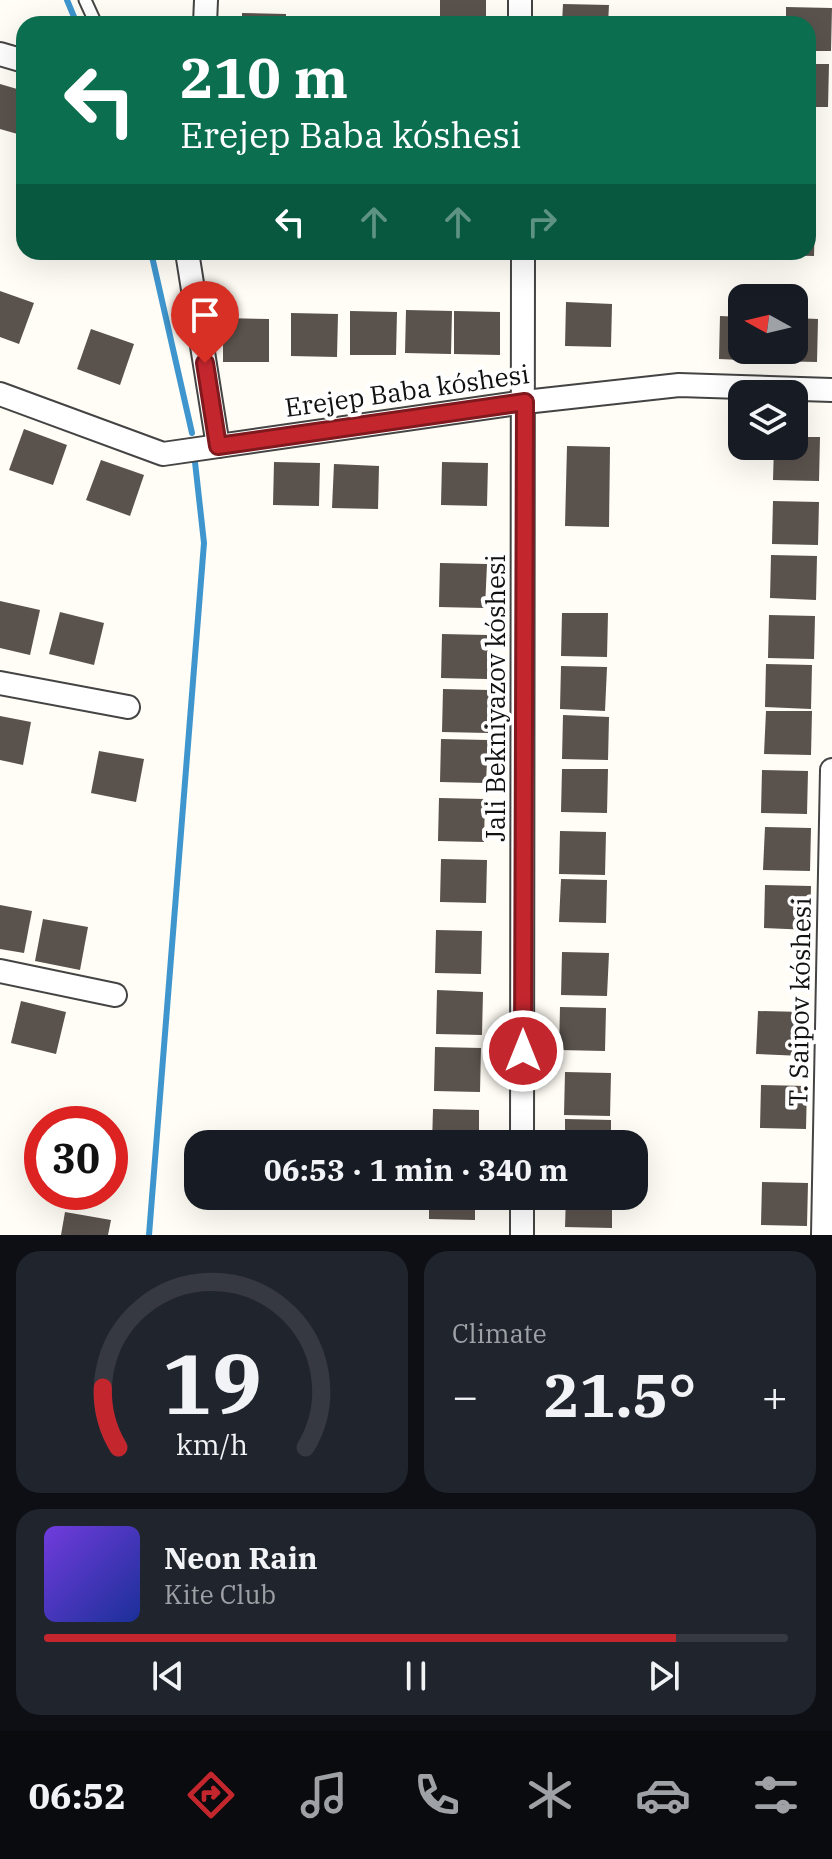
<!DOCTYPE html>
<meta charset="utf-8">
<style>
:root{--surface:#171b24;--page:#20242c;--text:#f1f3f6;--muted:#9ea1a6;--line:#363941;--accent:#c4262e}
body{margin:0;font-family:"IBM Plex Serif",serif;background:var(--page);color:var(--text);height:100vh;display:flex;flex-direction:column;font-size:30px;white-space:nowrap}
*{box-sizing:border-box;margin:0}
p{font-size:26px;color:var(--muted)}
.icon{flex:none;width:44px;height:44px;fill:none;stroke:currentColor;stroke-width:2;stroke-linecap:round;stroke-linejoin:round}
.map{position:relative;height:1235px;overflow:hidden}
.side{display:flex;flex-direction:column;gap:16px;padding:16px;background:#0d0f14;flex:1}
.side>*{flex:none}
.guide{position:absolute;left:16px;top:16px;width:800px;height:244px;border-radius:24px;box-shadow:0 8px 32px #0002;background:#0b6e4f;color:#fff;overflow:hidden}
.needle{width:52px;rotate:278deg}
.tools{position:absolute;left:728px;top:284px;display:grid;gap:16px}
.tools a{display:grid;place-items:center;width:80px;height:80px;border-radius:16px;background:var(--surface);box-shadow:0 8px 32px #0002;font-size:40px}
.speed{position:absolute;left:24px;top:1106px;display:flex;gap:16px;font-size:40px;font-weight:700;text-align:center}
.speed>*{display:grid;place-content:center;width:104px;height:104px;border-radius:50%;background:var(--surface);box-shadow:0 8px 32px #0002;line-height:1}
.speed .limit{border:12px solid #d22;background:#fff;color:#111}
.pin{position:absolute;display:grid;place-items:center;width:68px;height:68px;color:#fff;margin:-82px -34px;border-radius:50% 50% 50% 0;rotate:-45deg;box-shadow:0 0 8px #0007}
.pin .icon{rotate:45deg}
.me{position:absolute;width:88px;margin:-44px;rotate:0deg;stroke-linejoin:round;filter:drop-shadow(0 0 6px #0008)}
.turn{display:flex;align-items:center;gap:28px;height:168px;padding:0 32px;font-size:36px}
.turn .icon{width:104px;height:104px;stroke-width:2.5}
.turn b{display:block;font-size:56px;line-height:68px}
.lanes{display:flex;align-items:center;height:76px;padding:0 32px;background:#0003;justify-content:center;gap:40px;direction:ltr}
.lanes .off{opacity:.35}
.big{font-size:60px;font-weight:700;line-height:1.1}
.side .widget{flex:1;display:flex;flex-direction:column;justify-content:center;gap:12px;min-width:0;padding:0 28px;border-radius:24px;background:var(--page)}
.side .dial{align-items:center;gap:0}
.dial svg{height:208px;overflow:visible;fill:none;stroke:var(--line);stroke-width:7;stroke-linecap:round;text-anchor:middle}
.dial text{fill:var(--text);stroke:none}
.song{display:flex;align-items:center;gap:24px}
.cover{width:96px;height:96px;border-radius:12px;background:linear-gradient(135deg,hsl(260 70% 55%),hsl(230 70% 35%))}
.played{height:8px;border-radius:4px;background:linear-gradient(90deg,var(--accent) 85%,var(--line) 85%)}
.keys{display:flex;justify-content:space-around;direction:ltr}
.heat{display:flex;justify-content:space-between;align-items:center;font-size:44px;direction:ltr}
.side .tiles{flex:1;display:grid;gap:16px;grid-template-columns:1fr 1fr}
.widget:last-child{grid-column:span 2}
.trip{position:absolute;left:184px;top:1130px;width:464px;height:80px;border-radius:24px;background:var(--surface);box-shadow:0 8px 32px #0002;font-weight:700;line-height:80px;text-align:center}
.tabs{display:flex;height:128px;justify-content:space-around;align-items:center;background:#090b0e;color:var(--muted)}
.tabs .icon{width:56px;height:56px}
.tabs .current{color:var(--accent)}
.tabs b{font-size:36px;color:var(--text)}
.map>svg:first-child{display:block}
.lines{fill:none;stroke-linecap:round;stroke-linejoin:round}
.stream{stroke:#3f96cf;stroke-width:6}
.building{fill:#5a524d}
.lane-casing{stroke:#444;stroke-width:15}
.street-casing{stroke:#444;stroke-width:26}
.lane{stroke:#fff;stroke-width:11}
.street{stroke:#fff;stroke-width:22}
.route-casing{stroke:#7f191e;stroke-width:20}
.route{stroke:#c4262e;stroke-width:14}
.labels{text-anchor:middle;stroke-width:8;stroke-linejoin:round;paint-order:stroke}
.street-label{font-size:26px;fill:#111;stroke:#fff}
</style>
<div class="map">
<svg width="832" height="1235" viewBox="0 0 832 1235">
<rect width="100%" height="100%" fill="#fffdf5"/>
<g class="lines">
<g class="stream">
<path d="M67 0 77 24"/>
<path d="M151 252 192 433"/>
<path d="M149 1235 204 543 195 462"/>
</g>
</g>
<g class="building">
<rect x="440" y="0" width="46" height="24"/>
<path d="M563 4 609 5 608 24H562Z"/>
<path d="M786 7 832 8 831 51H808V24H786Z"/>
<path d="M242 13 286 14V24H242Z"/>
<path d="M808 64H829L828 107H808Z"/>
<path d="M0 84 24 91 21 135 0 129Z"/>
<path d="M808 151H813L812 195H808Z"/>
<path d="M808 213H815L814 256 768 255V252H808Z"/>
<path d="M0 291 34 303 19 344 0 337Z"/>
<path d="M566 302 612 304 611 347 565 346Z"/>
<path d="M406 310 452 311 451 354 405 353Z"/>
<path d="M350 311 397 312 396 355H350Z"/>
<path d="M454 311 500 312V355L454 354Z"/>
<path d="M291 313 338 314 337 357 291 356Z"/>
<path d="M720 316 742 317V350H765V361L719 359Z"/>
<path d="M223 318 269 319V362H223Z"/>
<path d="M794 318 818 319 817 362 771 361V350H794Z"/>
<path d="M91 329 134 344 120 385 77 369Z"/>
<path d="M24 429 67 445 53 485 9 470Z"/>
<path d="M794 437H820L819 481 773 480 774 446H794Z"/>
<path d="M567 446 610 447 609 527 565 526Z"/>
<path d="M101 460 144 475 130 516 86 500Z"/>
<path d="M274 462 320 463 319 506 273 505Z"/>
<path d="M442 462 488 463 487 506 441 505Z"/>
<path d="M334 464 379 466 378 509 332 508Z"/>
<path d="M773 501 819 502 818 545 772 544Z"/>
<path d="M771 555 817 556 816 600 770 598Z"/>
<path d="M440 563 487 564 485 608 439 607Z"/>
<path d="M0 601 40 610 30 655 0 648Z"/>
<path d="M60 612 104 623 94 665 49 654Z"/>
<path d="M562 613H608L607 657 561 656Z"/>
<path d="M769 615 815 616 814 659 768 658Z"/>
<path d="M442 634 488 635 487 679 441 678Z"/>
<path d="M766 664 812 665 811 709 765 707Z"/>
<path d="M561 666 607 667 605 711 560 709Z"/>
<path d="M443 689 489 690 488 733 442 732Z"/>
<path d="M766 711H812L811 755 764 754Z"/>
<path d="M563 715 609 717 608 760 562 759Z"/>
<path d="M0 716 31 722 23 765 0 760Z"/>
<path d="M441 739 488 740 486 783 440 782Z"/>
<path d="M99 751 144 759 136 802 91 793Z"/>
<path d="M562 769H608L607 813 561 812Z"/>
<path d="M762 770 808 771 807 814 761 813Z"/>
<path d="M439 798 485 799 484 842 438 841Z"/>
<path d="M765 827 811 828 810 871 763 870Z"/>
<path d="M560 831 606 832 605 875 559 874Z"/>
<path d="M441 859 487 860 486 903 440 902Z"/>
<path d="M561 879 607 880 606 923 559 922Z"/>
<path d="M765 885 811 886 810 930 764 928Z"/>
<path d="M0 905 32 911 24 953 0 949Z"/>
<path d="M43 919 88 927 80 970 35 961Z"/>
<path d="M436 930 482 931 481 974 435 973Z"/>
<path d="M562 952 609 953 607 996 561 995Z"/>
<path d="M437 990 483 992 482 1035 436 1034Z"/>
<path d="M21 1001 66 1012 56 1054 11 1043Z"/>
<path d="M560 1007 606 1008 605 1051 559 1050Z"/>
<path d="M758 1011 804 1012 802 1056 756 1054Z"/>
<path d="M435 1047 481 1048 480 1092 434 1091Z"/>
<path d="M565 1072 611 1073 610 1116 564 1115Z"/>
<path d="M761 1085 807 1086 806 1129 760 1128Z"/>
<path d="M433 1109 479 1110V1144H432Z"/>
<path d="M565 1119 611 1120V1144H565Z"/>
<path d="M762 1182 808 1183 807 1226 761 1225Z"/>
<path d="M429 1196H475V1220L429 1219Z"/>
<path d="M566 1196H612V1228L565 1227Z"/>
<path d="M65 1212 111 1220 108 1235H61Z"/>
</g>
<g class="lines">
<defs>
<path id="lane" d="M85 0 96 24"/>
<g id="street">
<path d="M520 0V24"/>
<path d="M205 24 206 0"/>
<path d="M0 54 24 61"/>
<path d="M187 252 218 446"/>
<path d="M0 394 163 454 525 402 679 385 832 390"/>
<path d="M0 683 128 707"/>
<path d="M0 971 115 995"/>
<path d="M522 1144 523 252"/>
<path d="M522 1235V1196"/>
<path d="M823 1235 832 770"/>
</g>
</defs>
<use href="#lane" class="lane-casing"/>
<use href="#street" class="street-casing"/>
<use href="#lane" class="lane"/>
<use href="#street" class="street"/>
</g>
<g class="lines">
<defs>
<path id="route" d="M205 363 218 446 525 402 523 1051"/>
</defs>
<use href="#route" class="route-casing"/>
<use href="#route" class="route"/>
</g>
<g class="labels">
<g class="street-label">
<text transform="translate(407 391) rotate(-8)" y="9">Erejep Baba kóshesi</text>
<text transform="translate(496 698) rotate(-90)" y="9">Jali Bekniyazov kóshesi</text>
<text transform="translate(800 1002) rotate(-89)" y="9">T. Saipov kóshesi</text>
</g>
</g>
</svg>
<div class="tools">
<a><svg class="needle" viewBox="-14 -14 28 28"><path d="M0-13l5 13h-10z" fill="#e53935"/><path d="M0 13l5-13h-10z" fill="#9ea1a6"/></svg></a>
<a><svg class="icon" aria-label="layers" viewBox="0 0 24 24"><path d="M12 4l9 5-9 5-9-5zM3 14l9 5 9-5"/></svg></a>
</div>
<div class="speed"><div class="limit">30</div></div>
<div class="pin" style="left:205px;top:363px;background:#d93025"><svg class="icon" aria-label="arrive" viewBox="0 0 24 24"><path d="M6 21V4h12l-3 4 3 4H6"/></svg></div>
<svg class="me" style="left:523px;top:1051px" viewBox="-20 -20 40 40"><circle r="17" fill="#c4262e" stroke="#fff" stroke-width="3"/><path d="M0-11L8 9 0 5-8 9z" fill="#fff"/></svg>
<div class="trip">06:53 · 1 min · 340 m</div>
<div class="guide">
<div class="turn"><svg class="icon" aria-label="left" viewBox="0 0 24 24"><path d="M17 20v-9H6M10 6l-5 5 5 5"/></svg><div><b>210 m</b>Erejep Baba kóshesi</div></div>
<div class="lanes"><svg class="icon" aria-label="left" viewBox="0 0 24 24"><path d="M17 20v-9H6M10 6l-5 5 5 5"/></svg><svg class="icon off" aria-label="ahead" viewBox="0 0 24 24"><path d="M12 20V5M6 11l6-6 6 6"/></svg><svg class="icon off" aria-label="ahead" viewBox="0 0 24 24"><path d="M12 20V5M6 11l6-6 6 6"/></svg><svg class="icon off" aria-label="right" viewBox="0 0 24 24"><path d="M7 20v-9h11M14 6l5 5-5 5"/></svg></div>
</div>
</div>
<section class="side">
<div class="tiles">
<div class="widget dial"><svg viewBox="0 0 100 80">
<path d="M14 69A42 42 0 1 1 86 69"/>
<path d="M14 69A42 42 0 0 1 8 46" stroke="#c4262e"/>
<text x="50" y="56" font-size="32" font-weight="700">19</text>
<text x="50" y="72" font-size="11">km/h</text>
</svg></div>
<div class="widget"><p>Climate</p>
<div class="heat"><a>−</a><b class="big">21.5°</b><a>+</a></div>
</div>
<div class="widget">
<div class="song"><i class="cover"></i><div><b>Neon Rain</b><p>Kite Club</p></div></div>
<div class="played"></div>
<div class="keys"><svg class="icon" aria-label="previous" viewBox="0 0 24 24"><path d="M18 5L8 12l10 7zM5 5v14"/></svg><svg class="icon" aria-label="pause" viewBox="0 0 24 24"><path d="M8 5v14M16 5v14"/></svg><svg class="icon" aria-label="next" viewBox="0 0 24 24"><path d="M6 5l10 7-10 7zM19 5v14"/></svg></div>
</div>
</div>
</section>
<nav class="tabs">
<b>06:52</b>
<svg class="icon current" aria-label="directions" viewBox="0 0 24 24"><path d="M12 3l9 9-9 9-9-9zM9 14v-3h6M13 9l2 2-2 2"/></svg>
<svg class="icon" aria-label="music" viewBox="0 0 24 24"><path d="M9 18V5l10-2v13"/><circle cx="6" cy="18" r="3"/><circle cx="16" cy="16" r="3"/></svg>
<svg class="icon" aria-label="phone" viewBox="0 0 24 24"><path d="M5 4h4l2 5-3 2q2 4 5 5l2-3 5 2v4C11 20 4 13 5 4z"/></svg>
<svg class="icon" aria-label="climate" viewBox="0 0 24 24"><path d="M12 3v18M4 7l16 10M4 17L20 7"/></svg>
<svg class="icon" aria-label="car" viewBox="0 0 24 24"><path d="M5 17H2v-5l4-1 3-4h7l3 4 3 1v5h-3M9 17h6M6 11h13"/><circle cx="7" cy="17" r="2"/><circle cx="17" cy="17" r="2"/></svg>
<svg class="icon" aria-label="filters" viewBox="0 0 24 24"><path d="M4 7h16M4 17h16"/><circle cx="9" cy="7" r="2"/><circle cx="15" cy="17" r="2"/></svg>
</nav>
